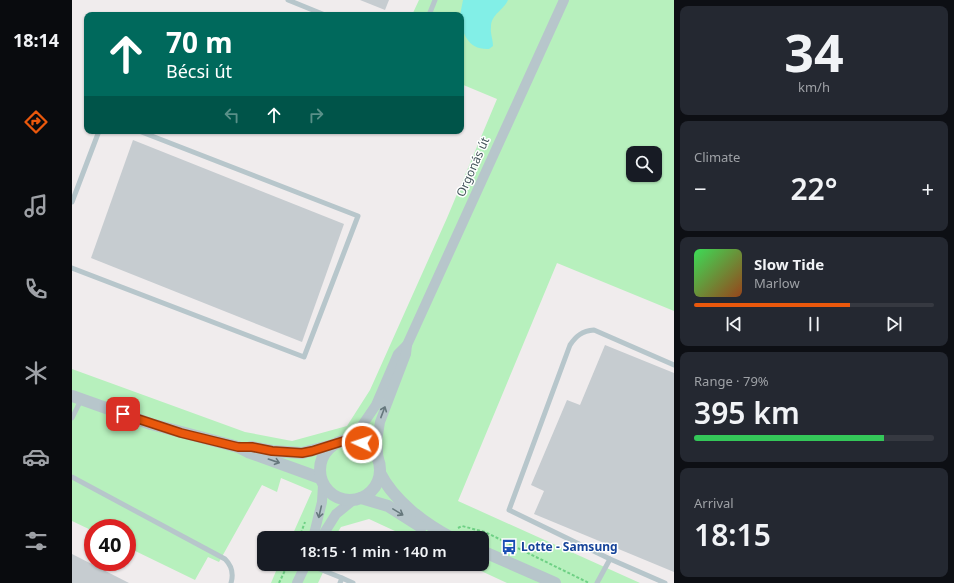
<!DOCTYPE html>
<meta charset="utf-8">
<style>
:root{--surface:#171b24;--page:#242831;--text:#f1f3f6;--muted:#9ea1a6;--line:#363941;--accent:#ea580c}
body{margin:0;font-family:"Noto Sans",sans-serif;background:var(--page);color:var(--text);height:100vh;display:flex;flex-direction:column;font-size:15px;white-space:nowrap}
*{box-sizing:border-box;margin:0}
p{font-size:13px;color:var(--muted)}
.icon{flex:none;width:22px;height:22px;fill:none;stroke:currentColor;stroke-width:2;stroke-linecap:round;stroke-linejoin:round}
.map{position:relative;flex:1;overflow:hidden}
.sheet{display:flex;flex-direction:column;gap:6px;padding:6px;background:#0d0f14;width:280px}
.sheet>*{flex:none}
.banner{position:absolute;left:12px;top:12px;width:380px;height:122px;border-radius:8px;box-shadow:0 1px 3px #0004;background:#00695c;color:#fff;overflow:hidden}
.controls{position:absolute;left:554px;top:146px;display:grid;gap:8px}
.controls a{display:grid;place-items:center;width:36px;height:36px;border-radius:8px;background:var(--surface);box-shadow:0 1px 3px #0004;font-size:20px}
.speed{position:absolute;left:12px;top:519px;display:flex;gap:8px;font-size:20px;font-weight:700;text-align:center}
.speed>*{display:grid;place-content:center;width:52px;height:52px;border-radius:50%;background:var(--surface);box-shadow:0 1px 3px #0004;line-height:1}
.speed .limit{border:6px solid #d22;background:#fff;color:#111}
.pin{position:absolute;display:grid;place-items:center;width:34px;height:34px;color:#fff;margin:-17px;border-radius:8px;box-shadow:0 2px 6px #0006}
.me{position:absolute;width:44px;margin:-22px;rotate:273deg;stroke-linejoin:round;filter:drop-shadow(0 0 3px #0008)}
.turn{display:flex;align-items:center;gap:14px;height:84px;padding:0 16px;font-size:18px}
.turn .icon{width:52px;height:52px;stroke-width:2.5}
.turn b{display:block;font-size:28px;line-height:34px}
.lanes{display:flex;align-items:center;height:38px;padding:0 16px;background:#0003;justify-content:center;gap:20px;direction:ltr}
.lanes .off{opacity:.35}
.big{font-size:30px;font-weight:600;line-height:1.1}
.sheet .card{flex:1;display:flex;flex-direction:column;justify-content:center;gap:6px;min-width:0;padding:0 14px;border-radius:8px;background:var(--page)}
.sheet .dial{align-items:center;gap:0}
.dial b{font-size:52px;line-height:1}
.song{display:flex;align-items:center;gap:12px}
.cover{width:48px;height:48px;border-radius:6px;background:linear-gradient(135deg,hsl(130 70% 55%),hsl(20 70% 35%))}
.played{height:4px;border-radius:2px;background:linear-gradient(90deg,var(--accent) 65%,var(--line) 65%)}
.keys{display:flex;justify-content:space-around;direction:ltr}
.heat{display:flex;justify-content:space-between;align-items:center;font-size:22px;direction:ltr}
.charge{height:6px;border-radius:3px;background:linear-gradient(90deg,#34c759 79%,var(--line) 0)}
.trip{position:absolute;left:185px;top:531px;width:232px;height:40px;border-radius:8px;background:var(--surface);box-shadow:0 1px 3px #0004;font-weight:600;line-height:40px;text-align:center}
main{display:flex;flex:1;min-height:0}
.tabs{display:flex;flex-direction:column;width:72px;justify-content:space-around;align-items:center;background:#090b0e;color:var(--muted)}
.tabs .icon{width:28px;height:28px}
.tabs .current{color:var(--accent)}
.tabs b{font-size:18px;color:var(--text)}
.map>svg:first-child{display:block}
.green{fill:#b7f0bd;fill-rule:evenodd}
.water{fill:#82efe7}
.building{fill:#c6ccd0}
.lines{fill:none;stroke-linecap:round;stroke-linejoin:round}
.path{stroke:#6ed084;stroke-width:2;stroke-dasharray:3 2;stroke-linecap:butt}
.service{stroke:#b7c6cb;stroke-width:5}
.minor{stroke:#b7c6cb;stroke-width:10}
.tertiary{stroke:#b7c6cb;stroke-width:12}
.oneway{stroke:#66787d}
.route-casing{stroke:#983908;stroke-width:10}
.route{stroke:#ea580c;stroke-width:7}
.labels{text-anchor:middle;stroke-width:3;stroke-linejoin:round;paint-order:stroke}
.street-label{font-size:12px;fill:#44565b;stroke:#fff}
.transit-label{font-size:12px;font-weight:bold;fill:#164399;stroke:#fff;text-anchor:start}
</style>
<main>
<nav class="tabs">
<b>18:14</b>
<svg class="icon current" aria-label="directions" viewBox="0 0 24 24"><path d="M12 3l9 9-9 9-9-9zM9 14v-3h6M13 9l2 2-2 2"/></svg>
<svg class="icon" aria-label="music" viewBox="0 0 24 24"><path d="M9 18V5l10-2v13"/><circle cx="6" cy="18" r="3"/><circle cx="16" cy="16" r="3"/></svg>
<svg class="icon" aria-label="phone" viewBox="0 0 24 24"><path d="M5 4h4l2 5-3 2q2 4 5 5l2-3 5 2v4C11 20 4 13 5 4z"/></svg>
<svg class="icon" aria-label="climate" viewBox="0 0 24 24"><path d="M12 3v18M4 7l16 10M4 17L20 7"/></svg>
<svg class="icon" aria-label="car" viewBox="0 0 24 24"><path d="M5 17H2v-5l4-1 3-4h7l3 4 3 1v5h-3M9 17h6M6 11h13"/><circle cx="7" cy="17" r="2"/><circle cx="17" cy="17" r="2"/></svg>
<svg class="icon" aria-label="filters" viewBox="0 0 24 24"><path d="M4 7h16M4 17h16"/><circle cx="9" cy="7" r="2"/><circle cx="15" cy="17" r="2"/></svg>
</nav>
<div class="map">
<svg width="602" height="583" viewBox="0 0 602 583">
<rect width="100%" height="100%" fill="#f0eced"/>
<g class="green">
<path d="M347 0H602V311L485 263 386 501 568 583H435L394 564H410V538H338L297 519 269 527 262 538H219L240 491 209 478 205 492 190 485 147 562 136 557 123 580 55 547V528H21V531L0 521V369L173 432 220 441 275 426 298 390 375 218 425 99 389 84V15H340ZM561 153H583V175H561Z"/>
<path d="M207 564H255L246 583H199Z"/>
</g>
<path class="water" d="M391 0H436C432 10 419 14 419 27 418 33 421 39 421 46L417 49C396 50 389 33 389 15H388Z"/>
<g class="building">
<path d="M288 0H317L313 10Z"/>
<path d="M61 140 272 224 230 342 19 258Z"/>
<path d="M533 345 602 373V572L462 514 472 491 459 485 495 400 508 405Z"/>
<path d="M0 554 57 583H0Z"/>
</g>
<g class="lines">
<g class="path">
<path d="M386 528 390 526 413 532 517 583"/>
<path d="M227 538 233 522"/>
<path d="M207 583 216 564"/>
</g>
<g class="service">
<path d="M216 0 253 15"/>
<path d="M357 15 363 0"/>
<path d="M0 202 27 131"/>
<path d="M0 268 232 357 286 216 67 131"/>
<path d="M0 418 9 400"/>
<path d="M0 477 153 559C160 566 162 573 159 583"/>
<path d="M235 564 270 578"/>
<path d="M268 583 270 578 281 583"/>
<path d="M525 583 538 559"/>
<path d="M593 583 538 559 437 510 498 345C504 336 510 331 522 330L602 365"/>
</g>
<g class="minor">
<path d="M275 440 289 427 304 405 326 354 335 345"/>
<path d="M307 464 305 441 308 422 334 354 335 345 492 0"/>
<path d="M241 538 250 502 251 485"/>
<path d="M249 538 264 514 280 501"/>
<path d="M225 583 234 564"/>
</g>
<g class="tertiary">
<path d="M0 396 79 424 166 447 176 452 248 478"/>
<circle cx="278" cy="470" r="30"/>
<path d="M179 447 200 451 230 453 261 445"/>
<path d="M308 473C322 501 353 524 380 538"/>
<path d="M289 498 316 506 349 527"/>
<path d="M410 551 483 583"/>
</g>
</g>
<defs><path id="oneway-shaft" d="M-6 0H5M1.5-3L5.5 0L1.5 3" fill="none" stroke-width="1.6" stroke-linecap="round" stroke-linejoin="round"/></defs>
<g class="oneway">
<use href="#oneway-shaft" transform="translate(311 412) rotate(-69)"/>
<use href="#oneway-shaft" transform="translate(202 461) rotate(19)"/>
<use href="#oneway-shaft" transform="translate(248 512) rotate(103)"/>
<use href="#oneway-shaft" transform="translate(326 512) rotate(31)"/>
</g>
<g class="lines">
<defs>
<path id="route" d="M51 414 109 433 166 447H180L200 451 230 453 240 451 275 440 290 443"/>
</defs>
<use href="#route" class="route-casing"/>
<use href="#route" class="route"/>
</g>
<defs>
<symbol id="bus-bare" viewBox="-9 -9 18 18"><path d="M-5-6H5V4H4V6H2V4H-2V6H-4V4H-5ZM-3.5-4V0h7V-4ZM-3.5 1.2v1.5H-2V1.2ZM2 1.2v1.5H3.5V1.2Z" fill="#1a4fb4" stroke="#fff" stroke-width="2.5" paint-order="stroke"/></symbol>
</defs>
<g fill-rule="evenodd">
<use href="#bus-bare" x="426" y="536" width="22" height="22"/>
</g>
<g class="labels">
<g class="street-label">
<text transform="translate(401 167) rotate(-66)" y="4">Orgonás út</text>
</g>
<g class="transit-label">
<text x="449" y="551">Lotte - Samsung</text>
</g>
</g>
</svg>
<div class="controls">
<a><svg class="icon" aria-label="search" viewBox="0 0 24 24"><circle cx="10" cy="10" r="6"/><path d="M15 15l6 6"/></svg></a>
</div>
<div class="speed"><div class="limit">40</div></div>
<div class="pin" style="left:51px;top:414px;background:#d93025"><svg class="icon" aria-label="arrive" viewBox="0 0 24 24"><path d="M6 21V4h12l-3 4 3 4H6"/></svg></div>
<svg class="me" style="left:290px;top:443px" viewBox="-20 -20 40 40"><circle r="17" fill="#ea580c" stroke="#fff" stroke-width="3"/><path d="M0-11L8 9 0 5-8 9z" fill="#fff"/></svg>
<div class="trip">18:15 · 1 min · 140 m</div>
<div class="banner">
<div class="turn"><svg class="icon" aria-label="ahead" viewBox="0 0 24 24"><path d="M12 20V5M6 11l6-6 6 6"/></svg><div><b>70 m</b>Bécsi út</div></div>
<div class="lanes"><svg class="icon off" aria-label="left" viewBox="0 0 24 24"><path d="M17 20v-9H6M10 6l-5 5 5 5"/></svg><svg class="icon" aria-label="ahead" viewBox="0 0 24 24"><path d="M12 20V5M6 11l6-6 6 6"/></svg><svg class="icon off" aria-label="right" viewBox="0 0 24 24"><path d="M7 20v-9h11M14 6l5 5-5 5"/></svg></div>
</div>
</div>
<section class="sheet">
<div class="card dial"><b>34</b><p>km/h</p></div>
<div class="card"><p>Climate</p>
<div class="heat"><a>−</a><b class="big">22°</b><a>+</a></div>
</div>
<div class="card">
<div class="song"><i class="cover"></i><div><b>Slow Tide</b><p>Marlow</p></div></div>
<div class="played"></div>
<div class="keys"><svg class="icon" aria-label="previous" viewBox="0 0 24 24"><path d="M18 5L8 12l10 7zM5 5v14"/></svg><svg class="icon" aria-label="pause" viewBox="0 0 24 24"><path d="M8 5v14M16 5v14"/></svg><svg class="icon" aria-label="next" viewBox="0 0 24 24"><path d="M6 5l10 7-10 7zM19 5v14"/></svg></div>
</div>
<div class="card"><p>Range · 79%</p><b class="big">395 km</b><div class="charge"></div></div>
<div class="card"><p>Arrival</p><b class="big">18:15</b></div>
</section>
</main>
